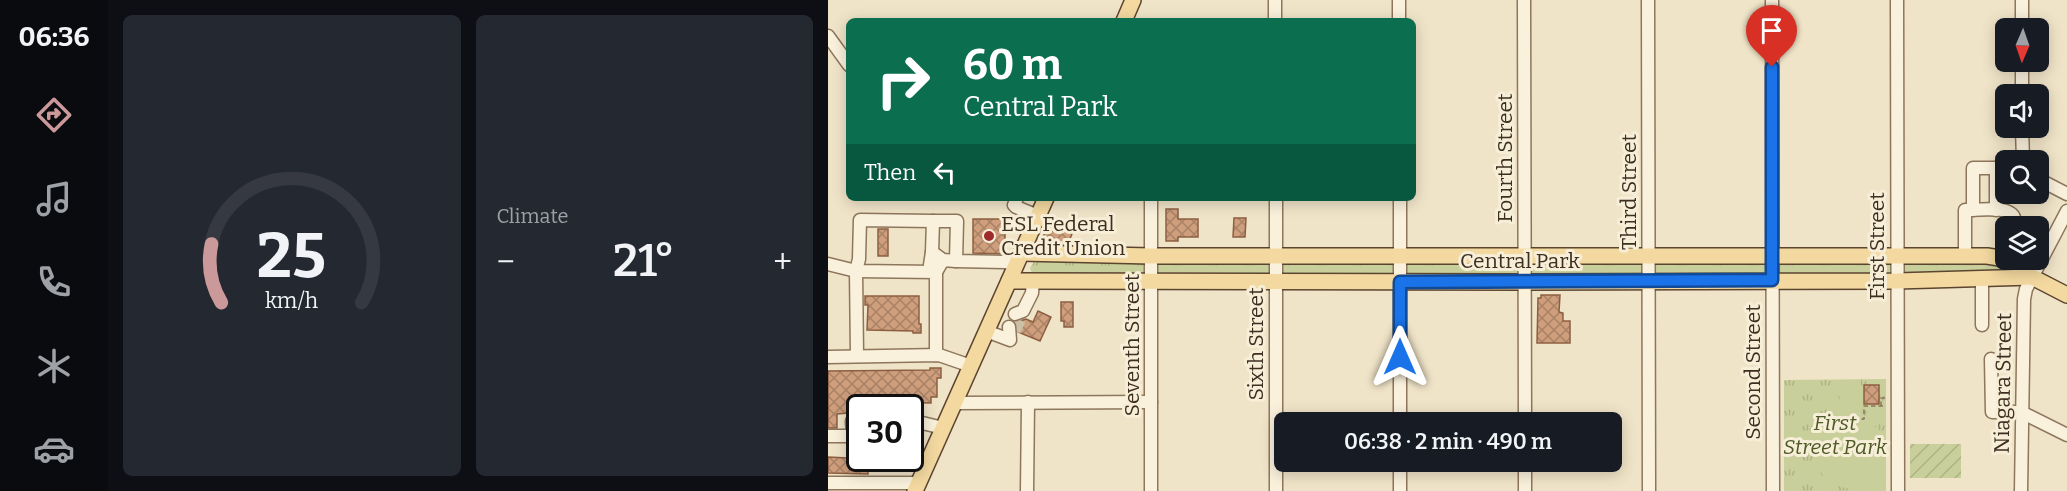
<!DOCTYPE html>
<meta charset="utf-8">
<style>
:root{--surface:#171b24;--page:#242831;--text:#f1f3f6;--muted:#9ea1a6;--line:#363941;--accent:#cc999b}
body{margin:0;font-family:Bitter,serif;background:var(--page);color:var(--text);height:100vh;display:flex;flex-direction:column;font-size:22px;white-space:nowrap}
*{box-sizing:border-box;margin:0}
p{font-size:20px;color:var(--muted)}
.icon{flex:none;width:33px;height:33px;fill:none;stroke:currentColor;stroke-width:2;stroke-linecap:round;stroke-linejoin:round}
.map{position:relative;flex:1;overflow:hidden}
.side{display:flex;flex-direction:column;gap:15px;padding:15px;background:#0d0f14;width:720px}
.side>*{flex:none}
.guide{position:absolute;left:18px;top:18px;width:570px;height:183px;border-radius:9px;box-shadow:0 3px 15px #0003;background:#0b6e4f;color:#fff;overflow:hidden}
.needle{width:39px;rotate:182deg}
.fabs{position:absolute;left:1167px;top:18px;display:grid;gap:12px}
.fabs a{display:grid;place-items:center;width:54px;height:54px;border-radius:9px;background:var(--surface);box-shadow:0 3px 15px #0003;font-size:30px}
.speed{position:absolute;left:18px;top:394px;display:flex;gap:12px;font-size:30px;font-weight:700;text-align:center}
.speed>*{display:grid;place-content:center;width:78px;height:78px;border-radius:50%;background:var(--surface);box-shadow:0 3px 15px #0003;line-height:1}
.speed .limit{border:3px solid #111;border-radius:9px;background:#fff;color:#111}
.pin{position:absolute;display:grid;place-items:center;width:51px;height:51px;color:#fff;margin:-62px -26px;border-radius:50% 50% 50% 0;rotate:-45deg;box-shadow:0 0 6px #0007}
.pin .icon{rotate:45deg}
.me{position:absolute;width:66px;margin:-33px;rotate:0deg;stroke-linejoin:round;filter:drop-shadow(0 0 4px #0008)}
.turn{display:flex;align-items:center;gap:21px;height:126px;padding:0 18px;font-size:27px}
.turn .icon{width:78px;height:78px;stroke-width:2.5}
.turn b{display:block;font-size:42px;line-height:51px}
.then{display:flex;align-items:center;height:57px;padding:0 18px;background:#0003;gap:12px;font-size:22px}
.big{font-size:45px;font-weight:600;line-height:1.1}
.side .card{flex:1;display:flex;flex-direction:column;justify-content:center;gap:9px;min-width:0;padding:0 21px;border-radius:9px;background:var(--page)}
.side .dial{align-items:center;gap:0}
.dial svg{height:156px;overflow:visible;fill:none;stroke:var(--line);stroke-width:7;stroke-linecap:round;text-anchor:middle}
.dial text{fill:var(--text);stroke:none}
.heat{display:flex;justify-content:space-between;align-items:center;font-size:33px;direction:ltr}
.side .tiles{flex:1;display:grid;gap:15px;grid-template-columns:repeat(2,1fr)}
.trip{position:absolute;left:446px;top:412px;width:348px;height:60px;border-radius:9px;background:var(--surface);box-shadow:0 3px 15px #0003;font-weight:600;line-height:60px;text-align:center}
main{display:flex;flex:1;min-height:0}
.tabs{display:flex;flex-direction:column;width:108px;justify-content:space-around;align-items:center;background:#090b0e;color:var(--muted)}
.tabs .icon{width:42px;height:42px}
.tabs .active{color:var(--accent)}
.tabs b{font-size:27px;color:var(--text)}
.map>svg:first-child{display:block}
.grass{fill:url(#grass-tufts)}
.garden{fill:url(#garden-furrows)}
.pitch{fill:#c9cf9b}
.building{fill:url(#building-cross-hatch);stroke:#8d5f41;stroke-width:1.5}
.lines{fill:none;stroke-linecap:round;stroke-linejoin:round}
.minor-tunnel{stroke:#ccc0a6;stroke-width:12;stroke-dasharray:12 6;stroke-linecap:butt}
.minor-casing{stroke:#8d765c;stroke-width:15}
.major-casing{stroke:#5b4430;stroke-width:18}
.path{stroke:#8d765c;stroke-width:1.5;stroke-dasharray:4.5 3;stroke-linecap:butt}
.minor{stroke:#faf1dc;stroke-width:12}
.major{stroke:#f3d9a0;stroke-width:15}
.route-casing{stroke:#114b97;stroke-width:15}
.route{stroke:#1a73e8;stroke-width:10}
.poi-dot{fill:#9e2a2b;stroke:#f7eed8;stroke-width:2}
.labels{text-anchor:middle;stroke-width:6;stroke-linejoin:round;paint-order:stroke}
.street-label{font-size:21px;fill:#3d2e20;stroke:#f7eed8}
.poi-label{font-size:21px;fill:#3d2e20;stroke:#f7eed8;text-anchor:start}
.park-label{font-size:21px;font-style:italic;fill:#4d5a26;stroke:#f7eed8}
</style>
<main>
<nav class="tabs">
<b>06:36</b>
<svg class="icon active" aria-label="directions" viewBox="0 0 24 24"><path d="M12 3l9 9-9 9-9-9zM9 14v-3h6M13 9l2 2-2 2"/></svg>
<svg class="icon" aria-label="music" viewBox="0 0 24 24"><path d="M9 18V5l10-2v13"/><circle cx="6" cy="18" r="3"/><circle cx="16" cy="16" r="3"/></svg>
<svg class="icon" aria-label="phone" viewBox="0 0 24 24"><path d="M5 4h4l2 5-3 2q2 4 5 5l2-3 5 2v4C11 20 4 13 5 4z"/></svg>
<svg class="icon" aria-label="climate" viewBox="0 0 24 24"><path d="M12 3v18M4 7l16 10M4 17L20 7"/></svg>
<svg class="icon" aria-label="car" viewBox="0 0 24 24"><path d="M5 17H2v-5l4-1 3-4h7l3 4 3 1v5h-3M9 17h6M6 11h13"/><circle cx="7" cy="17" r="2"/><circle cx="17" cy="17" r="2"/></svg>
</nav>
<section class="side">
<div class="tiles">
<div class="card dial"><svg viewBox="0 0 100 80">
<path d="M14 69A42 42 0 1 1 86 69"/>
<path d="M14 69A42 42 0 0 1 9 39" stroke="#cc999b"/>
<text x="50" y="56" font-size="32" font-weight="700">25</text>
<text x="50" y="72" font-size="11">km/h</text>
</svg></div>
<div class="card"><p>Climate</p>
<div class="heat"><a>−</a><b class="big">21°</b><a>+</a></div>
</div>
</div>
</section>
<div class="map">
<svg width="1239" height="491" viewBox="0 0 1239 491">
<defs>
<pattern id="grass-tufts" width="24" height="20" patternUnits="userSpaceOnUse" patternTransform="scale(1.5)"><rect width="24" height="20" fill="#c9cf9b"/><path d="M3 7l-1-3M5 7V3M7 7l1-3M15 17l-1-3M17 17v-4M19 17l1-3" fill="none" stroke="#aeb285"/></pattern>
<pattern id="garden-furrows" width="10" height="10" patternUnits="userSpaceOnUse" patternTransform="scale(1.5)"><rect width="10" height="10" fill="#c9cf9b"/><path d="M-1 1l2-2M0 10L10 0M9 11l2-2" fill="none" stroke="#aeb285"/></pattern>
<pattern id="building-cross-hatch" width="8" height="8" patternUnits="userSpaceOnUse" patternTransform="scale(1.5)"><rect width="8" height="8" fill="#cf9f7d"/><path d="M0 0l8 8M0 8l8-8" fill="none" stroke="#a98266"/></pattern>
</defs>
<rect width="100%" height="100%" fill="#f0e4c8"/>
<g class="grass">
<path d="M207 260H1152L1178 266 1188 273 209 277 204 273 202 268Z"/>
<path d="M1058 379V491H956V380Z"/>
</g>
<rect class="garden" x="1082" y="444" width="51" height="34"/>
<g class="pitch">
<path d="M1033 381 1034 416 1012 417 1011 382Z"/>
<path d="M990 426 1048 427 1055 434 1057 491H1029L999 483 988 463Z"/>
</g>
<g class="building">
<path d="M338 209H350V219H370V237H350V241H338Z"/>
<path d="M406 218H418L417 237H405Z"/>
<path d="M145 219H177V254L145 253Z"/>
<path d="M221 224 244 234 240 244H217L214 239Z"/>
<rect x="50" y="229" width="10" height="27"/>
<path d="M713 295H732L731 312 735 313V321H742V343H709L710 298H713Z"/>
<path d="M37 296H91V324H93V333H85V331L39 330 40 305H37Z"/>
<path d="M233 302H245V327H236V321H233Z"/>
<path d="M210 311 223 317 212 341 190 332 188 322 198 319 205 322Z"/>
<path d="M102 368H113V378H109V397H103V403L46 402V406H34L32 412 9 414V428H0V371L102 370Z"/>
<rect x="1036" y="385" width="15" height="19"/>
<path d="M0 457 40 459V474L0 473Z"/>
</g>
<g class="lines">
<path class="minor-tunnel" d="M187 331 193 317"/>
<defs>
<g id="minor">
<path d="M447 0V21"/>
<path d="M571 0V21"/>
<path d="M696 0 697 423"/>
<path d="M820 0 821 491"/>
<path d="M944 0 945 491"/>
<path d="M1069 0 1070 491"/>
<path d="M1194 0V28"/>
<path d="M0 36 21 65"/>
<path d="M1194 62V94"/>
<path d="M1194 128 1195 160"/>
<path d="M1210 179 1239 194"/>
<path d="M189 198 186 205 188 207 210 216"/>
<path d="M323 198V491"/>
<path d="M448 198V491"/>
<path d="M1145 210V168H1178"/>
<path d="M1168 210V168"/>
<path d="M105 221H129L128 261 177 262 188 264"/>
<path d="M1137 256V210C1147 210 1174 207 1182 213 1187 216 1187 221 1187 226"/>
<path d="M115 260 108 272 102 265 104 252 115 260 128 261"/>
<path d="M0 264 28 271 108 272V355"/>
<path d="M187 314 195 311 204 293 205 281"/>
<path d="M1154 325V280"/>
<path d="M158 331 182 340 181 327"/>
<path d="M29 356 28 271 31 259 32 220 105 221 104 252"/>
<path d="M0 357 111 355 143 366"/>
<path d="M1163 359 1164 412H1193L1239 435"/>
<path d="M127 403 323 402"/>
<path d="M82 420 115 428"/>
<path d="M572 423V198"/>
<path d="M0 436H25L24 421 32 420"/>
<path d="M697 462V491"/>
<path d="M0 483H90"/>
<path d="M199 491 200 402"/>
<path d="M572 491V462"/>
<path d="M1193 491 1196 299 1198 289 1239 211"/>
</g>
<g id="major">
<path d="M296 21 305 0"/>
<path d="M193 253 323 256H1159L1178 259"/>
<path d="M1180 260 1192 266 1204 277 1239 295"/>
<path d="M181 281 696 282 1069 281 1204 277"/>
<path d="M87 491 218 198"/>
</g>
</defs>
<use href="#minor" class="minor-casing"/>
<use href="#major" class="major-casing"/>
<g class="path">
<path d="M1053 406V398H1058"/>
<path d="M996 420 1036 419V406H1058"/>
</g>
<use href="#minor" class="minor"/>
<use href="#major" class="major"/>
</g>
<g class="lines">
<defs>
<path id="route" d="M572 357V282L944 280V67"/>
</defs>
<use href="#route" class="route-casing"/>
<use href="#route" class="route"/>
</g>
<circle class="poi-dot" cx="161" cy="236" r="6"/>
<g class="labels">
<g class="street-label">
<text transform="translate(677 158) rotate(-90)" y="7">Fourth Street</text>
<text transform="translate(801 192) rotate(-90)" y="7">Third Street</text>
<text transform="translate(1049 246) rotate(-90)" y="7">First Street</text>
<text x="692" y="268">Central Park</text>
<text transform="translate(428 344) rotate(-90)" y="7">Sixth Street</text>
<text transform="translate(304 345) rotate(-90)" y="7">Seventh Street</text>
<text transform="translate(925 372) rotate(-90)" y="7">Second Street</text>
<text transform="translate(1175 383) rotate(-89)" y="7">Niagara Street</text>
</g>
<g class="poi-label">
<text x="173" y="231">ESL Federal<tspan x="173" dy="24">Credit Union</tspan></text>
</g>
<g class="park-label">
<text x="1007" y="430">First<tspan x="1007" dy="24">Street Park</tspan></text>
</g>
</g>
</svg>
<div class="fabs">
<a><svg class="needle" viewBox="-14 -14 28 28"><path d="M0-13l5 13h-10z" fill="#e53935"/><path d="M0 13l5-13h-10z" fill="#9ea1a6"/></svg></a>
<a><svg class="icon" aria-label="sound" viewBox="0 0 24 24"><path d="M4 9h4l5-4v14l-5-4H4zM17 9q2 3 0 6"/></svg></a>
<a><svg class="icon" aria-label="search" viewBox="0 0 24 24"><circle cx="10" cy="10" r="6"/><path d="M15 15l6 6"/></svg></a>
<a><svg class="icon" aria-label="layers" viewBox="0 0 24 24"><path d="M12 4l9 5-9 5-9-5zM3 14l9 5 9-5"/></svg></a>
</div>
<div class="speed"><div class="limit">30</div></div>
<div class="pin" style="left:944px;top:67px;background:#d93025"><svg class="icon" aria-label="arrive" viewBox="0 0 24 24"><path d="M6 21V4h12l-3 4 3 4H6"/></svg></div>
<svg class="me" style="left:572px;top:357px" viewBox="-20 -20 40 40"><path d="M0-17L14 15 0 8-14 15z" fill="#1a73e8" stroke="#fff" stroke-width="4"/></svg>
<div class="trip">06:38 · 2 min · 490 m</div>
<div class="guide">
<div class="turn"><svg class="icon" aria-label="right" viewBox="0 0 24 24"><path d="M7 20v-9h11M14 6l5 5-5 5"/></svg><div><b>60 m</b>Central Park</div></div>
<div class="then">Then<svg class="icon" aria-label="left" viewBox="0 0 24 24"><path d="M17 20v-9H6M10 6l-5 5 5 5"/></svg></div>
</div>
</div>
</main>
